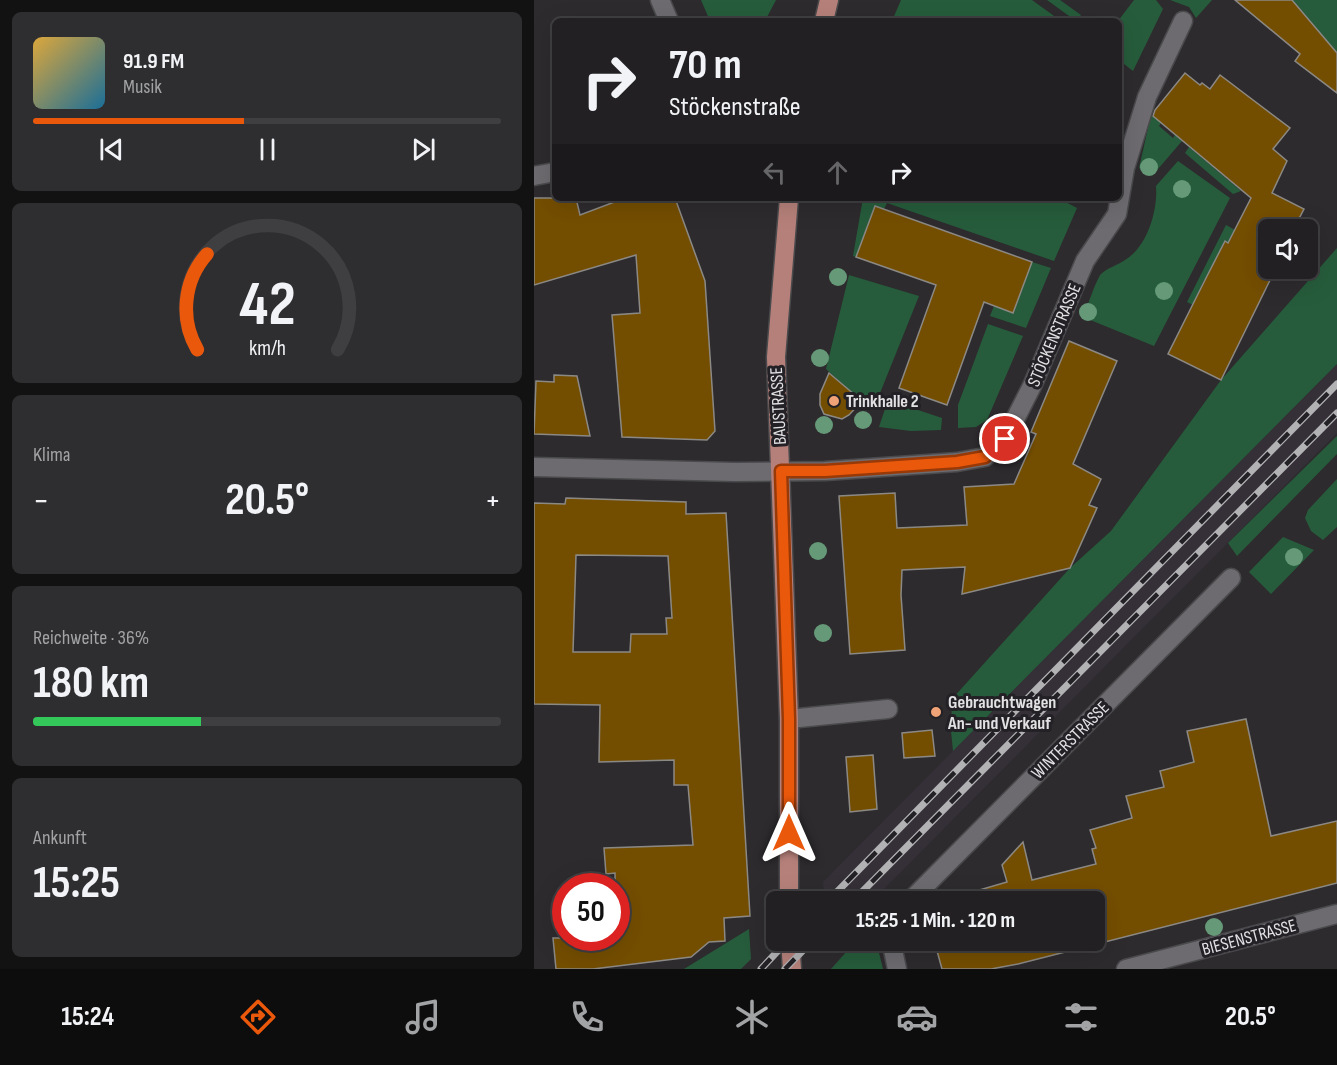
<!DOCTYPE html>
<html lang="de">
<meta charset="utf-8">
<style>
:root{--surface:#222022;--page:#2e2d2f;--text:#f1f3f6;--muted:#a2a3a5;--line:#3f3e40;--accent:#ea580c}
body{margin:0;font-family:"Sofia Sans Condensed",sans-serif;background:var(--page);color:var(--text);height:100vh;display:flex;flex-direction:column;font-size:22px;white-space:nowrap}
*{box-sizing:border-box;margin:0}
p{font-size:20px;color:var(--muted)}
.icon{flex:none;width:33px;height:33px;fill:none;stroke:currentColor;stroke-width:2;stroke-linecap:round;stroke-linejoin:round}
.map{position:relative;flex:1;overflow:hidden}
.panel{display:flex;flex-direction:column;gap:12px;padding:12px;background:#131213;width:534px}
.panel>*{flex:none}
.hud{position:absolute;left:18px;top:18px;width:570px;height:183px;border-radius:9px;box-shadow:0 6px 24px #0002,0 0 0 2px var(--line);background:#222022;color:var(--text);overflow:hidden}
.buttons{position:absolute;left:724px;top:219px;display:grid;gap:12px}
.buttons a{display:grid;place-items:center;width:60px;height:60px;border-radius:9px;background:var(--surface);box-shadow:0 6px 24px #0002,0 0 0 2px var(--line);font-size:30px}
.speed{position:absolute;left:18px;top:873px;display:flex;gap:12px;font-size:30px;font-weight:700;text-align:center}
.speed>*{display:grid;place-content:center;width:78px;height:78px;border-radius:50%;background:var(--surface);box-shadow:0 6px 24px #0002,0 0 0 2px var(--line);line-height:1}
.speed .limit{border:9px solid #d22;background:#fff;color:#111}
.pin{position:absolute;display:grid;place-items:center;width:51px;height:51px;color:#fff;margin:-26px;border:3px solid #fff;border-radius:50%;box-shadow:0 2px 6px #0007}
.me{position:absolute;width:66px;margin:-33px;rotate:0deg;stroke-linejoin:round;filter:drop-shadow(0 0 4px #0008)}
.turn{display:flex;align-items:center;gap:21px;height:126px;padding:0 18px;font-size:27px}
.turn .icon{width:78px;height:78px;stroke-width:2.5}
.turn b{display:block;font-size:42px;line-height:51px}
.lanes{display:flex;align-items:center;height:57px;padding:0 18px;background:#0003;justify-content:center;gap:30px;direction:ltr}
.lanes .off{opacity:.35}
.big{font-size:45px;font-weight:700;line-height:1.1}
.panel .tile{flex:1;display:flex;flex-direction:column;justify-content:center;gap:9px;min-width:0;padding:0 21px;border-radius:9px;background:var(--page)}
.panel .dial{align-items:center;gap:0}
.dial svg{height:156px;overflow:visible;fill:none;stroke:var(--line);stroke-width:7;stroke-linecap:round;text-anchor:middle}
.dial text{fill:var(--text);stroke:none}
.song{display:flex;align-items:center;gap:18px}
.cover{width:72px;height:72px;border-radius:9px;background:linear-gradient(135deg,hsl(40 70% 55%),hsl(200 70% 35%))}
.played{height:6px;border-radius:3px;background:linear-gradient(90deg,var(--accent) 45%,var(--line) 45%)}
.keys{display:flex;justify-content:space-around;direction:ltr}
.heat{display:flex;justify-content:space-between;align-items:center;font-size:33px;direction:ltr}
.charge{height:9px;border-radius:4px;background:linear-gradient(90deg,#34c759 36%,var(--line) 0)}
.trip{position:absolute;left:232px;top:891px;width:339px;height:60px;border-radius:9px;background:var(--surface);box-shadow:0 6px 24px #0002,0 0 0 2px var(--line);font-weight:700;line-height:60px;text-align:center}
.tab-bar{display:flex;height:96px;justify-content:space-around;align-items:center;background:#0e0d0e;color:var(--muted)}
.tab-bar .icon{width:42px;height:42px}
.tab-bar .selected{color:var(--accent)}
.tab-bar b{font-size:27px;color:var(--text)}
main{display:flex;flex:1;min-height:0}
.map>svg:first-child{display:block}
.built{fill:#352f38}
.green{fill:#265c3b}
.building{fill:#744e00;stroke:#8c8985;stroke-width:1.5;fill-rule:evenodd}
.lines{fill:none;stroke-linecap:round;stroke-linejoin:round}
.minor-casing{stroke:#4a494c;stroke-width:21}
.major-casing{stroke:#4a494c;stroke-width:21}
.minor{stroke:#6d6b6f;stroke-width:18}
.major{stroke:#b6807a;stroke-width:18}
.rail-casing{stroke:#b2b1b3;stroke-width:7}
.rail{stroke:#232125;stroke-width:4.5;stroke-dasharray:14;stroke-linecap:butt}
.tree{fill:#659978}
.route-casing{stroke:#983908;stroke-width:15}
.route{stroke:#ea580c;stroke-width:10}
.poi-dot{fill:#efa376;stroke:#232125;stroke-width:2}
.labels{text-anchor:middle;stroke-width:6;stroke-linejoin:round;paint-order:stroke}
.street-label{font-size:18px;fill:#e2e1e3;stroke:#232125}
.poi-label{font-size:18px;font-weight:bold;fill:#e2e1e3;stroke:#232125;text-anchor:start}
</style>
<main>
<section class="panel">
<div class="tile">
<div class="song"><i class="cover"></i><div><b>91.9 FM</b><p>Musik</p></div></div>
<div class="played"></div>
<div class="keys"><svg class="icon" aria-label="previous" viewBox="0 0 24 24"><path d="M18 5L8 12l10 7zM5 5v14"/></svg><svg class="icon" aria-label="pause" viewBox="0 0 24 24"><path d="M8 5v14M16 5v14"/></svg><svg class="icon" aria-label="next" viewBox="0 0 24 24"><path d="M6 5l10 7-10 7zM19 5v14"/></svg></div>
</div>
<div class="tile dial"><svg viewBox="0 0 100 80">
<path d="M14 69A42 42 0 1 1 86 69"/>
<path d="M14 69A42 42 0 0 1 19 20" stroke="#ea580c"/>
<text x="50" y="56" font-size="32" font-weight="700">42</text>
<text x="50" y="72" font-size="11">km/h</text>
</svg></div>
<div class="tile"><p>Klima</p>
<div class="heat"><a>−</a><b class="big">20.5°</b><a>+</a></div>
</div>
<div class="tile"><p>Reichweite · 36%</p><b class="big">180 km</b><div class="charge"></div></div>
<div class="tile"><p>Ankunft</p><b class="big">15:25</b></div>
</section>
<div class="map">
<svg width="803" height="969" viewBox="0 0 803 969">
<rect width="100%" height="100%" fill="#2d2b2e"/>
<path class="built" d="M803 364V433L338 901H291L289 882Z"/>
<g class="green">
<path d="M167 0H242L231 21H176Z"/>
<path d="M367 0H498L527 21H358Z"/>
<path d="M513 0H526L547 15 542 21Z"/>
<path d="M600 0H622L629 9 599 71 585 60 584 21Z"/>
<path d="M636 0H678L662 18 655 7Z"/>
<path d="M758 0H803V53L764 6Z"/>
<path d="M617 115 627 123 625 126 639 138 641 135 648 141 618 176 605 168Z"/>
<path d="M655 147 707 191 699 194 651 153Z"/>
<path d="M644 161 696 198 620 346 549 317C553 308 562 280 567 274 573 268 584 265 591 260 613 247 624 211 622 186Z"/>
<path d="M329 198H524L543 208 520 261 353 203 350 209 341 206 322 257 319 256Z"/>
<path d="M692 225 701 230 694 243 691 241 674 281 670 280 663 296 661 306 653 302Z"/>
<path d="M803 248V364L419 751 417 731 418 699 536 568 577 531 687 380Z"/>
<path d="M498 262 517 268 492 328 456 316 460 306 479 313Z"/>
<path d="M315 275 385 296 340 408 327 401 292 369Z"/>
<path d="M454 324 489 336 453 420 442 427 424 428V405Z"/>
<path d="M354 400 408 418 407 430 377 431 345 427Z"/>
<path d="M803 436V454L703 556 694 543Z"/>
<path d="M803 479V527L789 540 777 531 771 518 774 510Z"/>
<path d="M749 537 780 550 737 594 715 572Z"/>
<path d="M215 929 217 959 207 969H150Z"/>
<path d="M342 941 349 969H297L322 941Z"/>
</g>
<g class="building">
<path d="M701 0H758L803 53V93L761 61 766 54Z"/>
<path d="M651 73 666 85 668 83 676 89 686 75 756 128 739 149 753 161 738 193 770 209 759 230H735V268H742L687 380 634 354 671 280 691 241 694 243 717 198 619 116 621 110Z"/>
<path d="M0 198H42L46 215 91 198H141L171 281 181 431 173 440 88 437 78 315 106 313 102 255 0 285Z"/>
<path d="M341 206 498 262 479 313 450 302 413 405 365 388 402 285 322 257Z"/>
<path d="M535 341 583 361 539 464 567 479 555 505 563 508 536 568 428 594 431 567 368 570 367 595 371 650 316 654 305 496 361 493 363 528 433 525 430 487 480 484 502 434 497 432Z"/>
<path d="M295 373 328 401 315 415 308 419 290 414 286 405V394Z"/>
<path d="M20 375 43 376 56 436 0 434 2 381 20 382Z"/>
<path d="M32 498 152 502V514L192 513 216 916 190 918 191 941 175 942 157 957 59 969H22L19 938H82L81 873 72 874 70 848 159 845 154 785H140V760L65 762 66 705 0 704V503L31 504ZM42 555 134 556 138 618H132L133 634H97L96 652H39Z"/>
<path d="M712 719 737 836 803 821V883L484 964 457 969H408L400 940H561V902H437L435 893 473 882 468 865 489 842 498 880 562 864 558 849 562 848 556 830 598 818 592 796 630 787 626 771 660 762 653 731Z"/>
<path d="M398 730 401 756 370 758 368 733Z"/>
<path d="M339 755 343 809 316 812 312 757Z"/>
</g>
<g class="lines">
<defs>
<g id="minor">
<path d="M126 0 135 21"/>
<path d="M0 176 21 172"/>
<path d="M0 467 200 472 291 471 423 462 451 457 471 439 499 384 551 261 583 214 591 168 613 97 649 21"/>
<path d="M255 719 354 709"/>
<path d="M375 902 697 578"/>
<path d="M357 940 363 969"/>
<path d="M592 969 803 914"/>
</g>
<g id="major">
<path d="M290 21 295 0"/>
<path d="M255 902V719L242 357 255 198"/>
<path d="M256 940 258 969"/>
</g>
</defs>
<use href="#minor" class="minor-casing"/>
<use href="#major" class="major-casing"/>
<use href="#minor" class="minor"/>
<use href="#major" class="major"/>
<defs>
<g id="rail">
<path d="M293 902 803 384"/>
<path d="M318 902 803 413"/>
<path d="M227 969 254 940"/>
<path d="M251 969 279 940"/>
</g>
</defs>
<use href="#rail" class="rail-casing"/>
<use href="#rail" class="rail"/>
</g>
<g class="tree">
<circle cx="615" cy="167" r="9"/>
<circle cx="648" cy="189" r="9"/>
<circle cx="304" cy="277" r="9"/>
<circle cx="630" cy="291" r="9"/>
<circle cx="554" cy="312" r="9"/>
<circle cx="286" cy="358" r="9"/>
<circle cx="329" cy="420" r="9"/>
<circle cx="290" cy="425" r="9"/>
<circle cx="284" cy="551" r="9"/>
<circle cx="760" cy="557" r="9"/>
<circle cx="289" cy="633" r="9"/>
<circle cx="680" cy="927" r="9"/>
</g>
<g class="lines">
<defs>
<path id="route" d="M255 833V719L247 471H291L423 462 451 457 471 439"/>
</defs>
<use href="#route" class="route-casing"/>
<use href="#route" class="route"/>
</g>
<g class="poi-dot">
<circle cx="300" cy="401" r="6"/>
<circle cx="402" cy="712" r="6"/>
</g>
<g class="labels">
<g class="street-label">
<text transform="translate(520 335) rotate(-67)" y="6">STÖCKENSTRASSE</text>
<text transform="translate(244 406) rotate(-93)" y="6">BAUSTRASSE</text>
<text transform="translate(536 740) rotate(-45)" y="6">WINTERSTRASSE</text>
<text transform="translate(715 937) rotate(-15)" y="6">BIESENSTRASSE</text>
</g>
<g class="poi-label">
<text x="312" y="407">Trinkhalle 2</text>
<text x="414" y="708">Gebrauchtwagen<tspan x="414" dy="21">An- und Verkauf</tspan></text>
</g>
</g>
</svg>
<div class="buttons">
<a><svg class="icon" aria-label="sound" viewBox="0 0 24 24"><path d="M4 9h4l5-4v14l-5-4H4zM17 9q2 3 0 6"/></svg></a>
</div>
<div class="speed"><div class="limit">50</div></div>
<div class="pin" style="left:471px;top:439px;background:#d93025"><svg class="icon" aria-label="arrive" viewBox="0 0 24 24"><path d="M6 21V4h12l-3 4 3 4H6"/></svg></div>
<svg class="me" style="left:255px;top:833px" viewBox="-20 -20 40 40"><path d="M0-17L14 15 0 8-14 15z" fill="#ea580c" stroke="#fff" stroke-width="4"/></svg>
<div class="trip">15:25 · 1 Min. · 120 m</div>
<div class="hud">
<div class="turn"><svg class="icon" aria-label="right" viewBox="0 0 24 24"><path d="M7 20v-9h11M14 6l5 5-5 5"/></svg><div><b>70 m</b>Stöckenstraße</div></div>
<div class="lanes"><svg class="icon off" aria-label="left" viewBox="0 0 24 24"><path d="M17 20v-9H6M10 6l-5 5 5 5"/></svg><svg class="icon off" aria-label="ahead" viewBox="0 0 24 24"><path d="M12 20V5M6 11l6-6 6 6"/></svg><svg class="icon" aria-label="right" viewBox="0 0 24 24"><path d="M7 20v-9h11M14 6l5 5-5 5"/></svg></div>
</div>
</div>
</main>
<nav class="tab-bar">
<b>15:24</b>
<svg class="icon selected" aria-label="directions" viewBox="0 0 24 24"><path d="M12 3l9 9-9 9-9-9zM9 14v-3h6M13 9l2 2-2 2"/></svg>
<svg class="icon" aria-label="music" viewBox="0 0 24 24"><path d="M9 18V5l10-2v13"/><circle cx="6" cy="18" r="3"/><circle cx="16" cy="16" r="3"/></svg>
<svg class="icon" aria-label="phone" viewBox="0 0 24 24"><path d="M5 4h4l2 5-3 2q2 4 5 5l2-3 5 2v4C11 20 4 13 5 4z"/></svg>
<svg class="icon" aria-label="climate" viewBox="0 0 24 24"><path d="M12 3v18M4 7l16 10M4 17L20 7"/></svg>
<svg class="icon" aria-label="car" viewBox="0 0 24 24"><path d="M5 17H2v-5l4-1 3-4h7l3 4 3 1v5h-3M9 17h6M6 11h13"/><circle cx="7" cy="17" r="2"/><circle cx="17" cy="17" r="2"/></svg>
<svg class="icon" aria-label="filters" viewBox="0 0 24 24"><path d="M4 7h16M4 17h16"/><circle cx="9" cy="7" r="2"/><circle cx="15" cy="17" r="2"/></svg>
<b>20.5°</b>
</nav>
